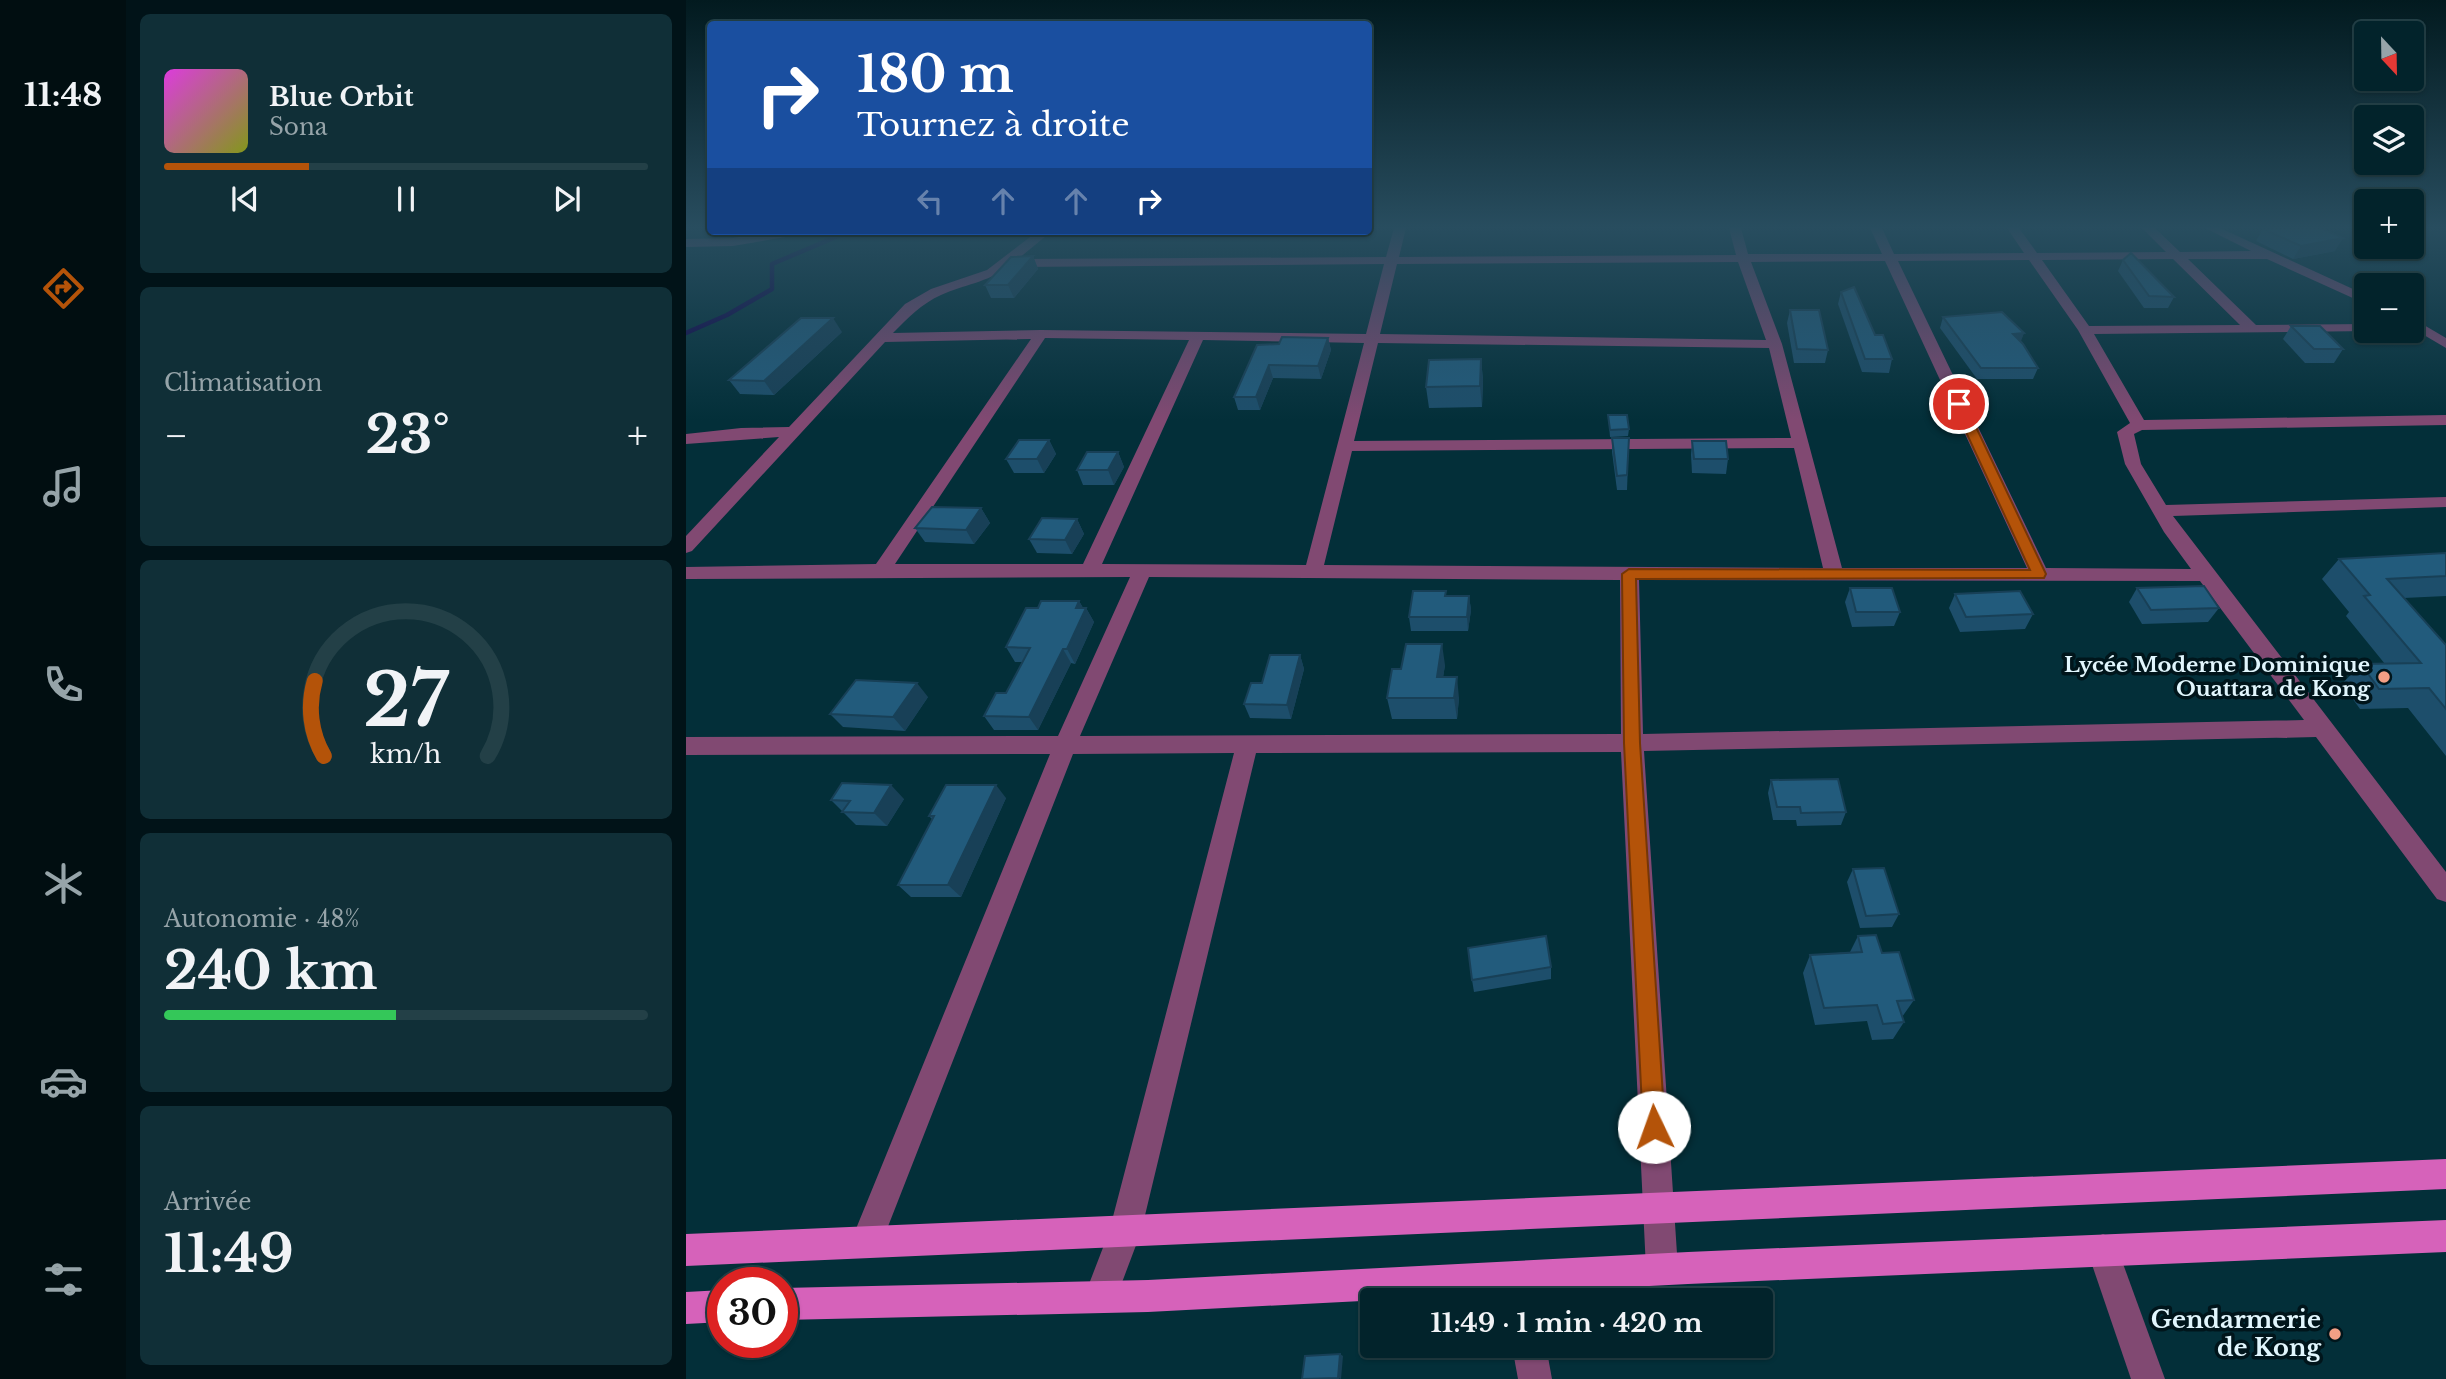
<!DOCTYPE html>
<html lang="fr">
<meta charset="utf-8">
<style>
:root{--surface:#02232b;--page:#102f37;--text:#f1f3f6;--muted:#96a4a9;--line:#234047;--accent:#b45309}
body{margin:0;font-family:"Libre Baskerville",serif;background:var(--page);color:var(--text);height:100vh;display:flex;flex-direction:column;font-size:26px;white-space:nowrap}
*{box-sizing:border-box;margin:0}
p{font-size:23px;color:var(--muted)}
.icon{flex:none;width:38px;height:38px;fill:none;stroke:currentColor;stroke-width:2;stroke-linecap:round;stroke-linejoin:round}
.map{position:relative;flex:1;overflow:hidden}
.drawer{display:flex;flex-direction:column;gap:14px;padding:14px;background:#011318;width:560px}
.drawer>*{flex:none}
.guide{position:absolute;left:21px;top:21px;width:665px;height:214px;border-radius:7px;box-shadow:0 2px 5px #0004,0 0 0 2px var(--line);background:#1a4fa0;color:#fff;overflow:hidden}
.needle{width:46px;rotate:158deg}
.controls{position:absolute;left:1668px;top:21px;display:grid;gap:14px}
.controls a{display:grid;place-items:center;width:70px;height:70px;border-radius:7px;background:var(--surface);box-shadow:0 2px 5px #0004,0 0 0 2px var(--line);font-size:35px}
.speed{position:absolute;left:21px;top:1267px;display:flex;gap:14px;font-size:35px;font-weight:700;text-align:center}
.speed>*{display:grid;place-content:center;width:91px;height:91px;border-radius:50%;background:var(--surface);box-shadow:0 2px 5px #0004,0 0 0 2px var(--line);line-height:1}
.speed .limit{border:10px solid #d22;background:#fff;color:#111}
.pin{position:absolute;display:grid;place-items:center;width:60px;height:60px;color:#fff;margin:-30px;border:4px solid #fff;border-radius:50%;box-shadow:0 2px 7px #0007}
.me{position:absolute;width:77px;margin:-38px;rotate:357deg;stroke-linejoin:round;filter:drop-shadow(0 0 5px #0008)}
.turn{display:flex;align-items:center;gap:24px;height:147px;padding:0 35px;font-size:32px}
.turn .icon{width:91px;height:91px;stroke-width:2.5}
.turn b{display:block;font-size:49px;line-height:60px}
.lanes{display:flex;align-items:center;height:66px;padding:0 35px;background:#0003;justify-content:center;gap:35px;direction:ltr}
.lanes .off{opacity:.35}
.big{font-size:52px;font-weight:700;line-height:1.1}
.drawer .widget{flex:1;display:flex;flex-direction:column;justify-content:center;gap:10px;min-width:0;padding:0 24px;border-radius:10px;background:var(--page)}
.drawer .dial{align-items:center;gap:0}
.dial svg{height:182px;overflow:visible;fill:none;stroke:var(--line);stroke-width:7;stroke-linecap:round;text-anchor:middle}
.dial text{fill:var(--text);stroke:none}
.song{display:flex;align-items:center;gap:21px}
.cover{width:84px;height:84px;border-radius:10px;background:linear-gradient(135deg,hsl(300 70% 55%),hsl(70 70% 35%))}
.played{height:7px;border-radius:4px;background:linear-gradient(90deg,var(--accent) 30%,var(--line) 30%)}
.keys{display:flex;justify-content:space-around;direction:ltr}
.heat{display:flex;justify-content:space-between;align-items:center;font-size:38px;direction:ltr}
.charge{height:10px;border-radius:5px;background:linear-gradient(90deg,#34c759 48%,var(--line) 0)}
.trip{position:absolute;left:674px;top:1288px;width:413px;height:70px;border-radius:7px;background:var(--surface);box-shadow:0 2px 5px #0004,0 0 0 2px var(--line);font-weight:700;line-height:70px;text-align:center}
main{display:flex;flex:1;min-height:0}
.tabs{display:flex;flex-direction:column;width:126px;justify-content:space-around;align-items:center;background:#010e11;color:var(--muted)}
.tabs .icon{width:49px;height:49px}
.tabs .on{color:var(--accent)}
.tabs b{font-size:32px;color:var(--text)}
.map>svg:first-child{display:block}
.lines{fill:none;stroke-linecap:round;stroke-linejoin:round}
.stream{stroke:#10024a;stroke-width:4.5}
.minor{fill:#814972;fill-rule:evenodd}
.major{fill:#d662ba;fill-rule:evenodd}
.wall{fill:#1d4e6b}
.shaded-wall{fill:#184057}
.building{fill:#225b7c;stroke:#184057;stroke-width:2}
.route{fill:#b45309;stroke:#753606;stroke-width:2}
.poi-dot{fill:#f39f85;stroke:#00151b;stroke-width:2.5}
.labels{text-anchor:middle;stroke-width:7;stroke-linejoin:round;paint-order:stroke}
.poi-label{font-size:21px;font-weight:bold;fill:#e1f6fd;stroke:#00151b;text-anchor:end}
.near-poi-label{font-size:24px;font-weight:bold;fill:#e1f6fd;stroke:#00151b;text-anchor:end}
</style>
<main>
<nav class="tabs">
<b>11:48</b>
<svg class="icon on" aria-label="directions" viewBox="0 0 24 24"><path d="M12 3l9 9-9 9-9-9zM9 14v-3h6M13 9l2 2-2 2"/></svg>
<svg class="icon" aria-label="music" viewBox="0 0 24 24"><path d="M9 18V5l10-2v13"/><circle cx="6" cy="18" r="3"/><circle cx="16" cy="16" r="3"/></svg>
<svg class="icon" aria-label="phone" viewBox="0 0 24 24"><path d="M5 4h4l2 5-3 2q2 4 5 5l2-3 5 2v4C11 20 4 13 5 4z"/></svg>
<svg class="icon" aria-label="climate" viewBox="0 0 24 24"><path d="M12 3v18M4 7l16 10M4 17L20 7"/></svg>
<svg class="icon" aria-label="car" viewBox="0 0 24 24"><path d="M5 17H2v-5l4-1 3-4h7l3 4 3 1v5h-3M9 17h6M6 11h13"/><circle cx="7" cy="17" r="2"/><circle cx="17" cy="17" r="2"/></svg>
<svg class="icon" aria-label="filters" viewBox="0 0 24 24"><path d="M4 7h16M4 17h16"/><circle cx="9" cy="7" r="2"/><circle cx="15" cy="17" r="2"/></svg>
</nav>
<section class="drawer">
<div class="widget">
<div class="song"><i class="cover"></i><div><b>Blue Orbit</b><p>Sona</p></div></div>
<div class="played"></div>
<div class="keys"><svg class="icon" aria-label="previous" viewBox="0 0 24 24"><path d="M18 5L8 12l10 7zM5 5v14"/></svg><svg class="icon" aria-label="pause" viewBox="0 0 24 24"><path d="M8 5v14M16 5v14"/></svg><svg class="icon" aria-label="next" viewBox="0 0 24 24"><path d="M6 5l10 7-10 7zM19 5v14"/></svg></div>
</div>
<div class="widget"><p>Climatisation</p>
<div class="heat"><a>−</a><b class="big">23°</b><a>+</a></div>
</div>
<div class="widget dial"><svg viewBox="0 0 100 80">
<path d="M14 69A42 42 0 1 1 86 69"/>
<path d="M14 69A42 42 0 0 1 10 36" stroke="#b45309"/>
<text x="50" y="56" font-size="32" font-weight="700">27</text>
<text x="50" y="72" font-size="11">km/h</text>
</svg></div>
<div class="widget"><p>Autonomie · 48%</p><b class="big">240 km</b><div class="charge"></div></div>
<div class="widget"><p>Arrivée</p><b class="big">11:49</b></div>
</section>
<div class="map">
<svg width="1760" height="1379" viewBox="0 0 1760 1379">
<rect width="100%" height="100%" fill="#032f39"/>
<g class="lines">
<path class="stream" d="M0 333 41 315 86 289V264L164 231"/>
<g class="minor">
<path d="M708 228H720L713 257 1050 255 1043 228H1055L1062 254H1196L1184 228H1196L1208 254 1338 253 1321 228H1333L1351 253 1480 252 1456 228H1469L1494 252 1565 251 1519 228H1534L1680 295V304L1581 259H1502L1570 325 1680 324V331H1685L1408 334 1458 420 1760 415V425L1456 430 1448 434 1455 464 1480 505 1760 497V507L1487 516 1760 872V902L1751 899 1630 737 958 751 992 1269 987 1280 976 1285 965 1280 960 1269 935 752 570 753 455 1232 426 1309 414 1313 402 1309 398 1297 423 1232 548 753 387 754 192 1252 181 1257 170 1252 165 1241 364 754 0 755V737L372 736 444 577 0 579V567L190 564 345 339 199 342 6 551 0 553V536L93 437 0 444V434L55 428 103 427 219 304 245 289 301 270 352 231H366L332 259 700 257ZM1487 259 1554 325 1403 326 1356 260ZM1343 260 1392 330 1444 423 1431 432 1439 464 1478 532 1505 569 1360 568 1212 261ZM1199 261 1341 568H1156L1096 344 1065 262ZM1052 262 1080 340 694 334 711 264ZM698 264 680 334 355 330 207 333C222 318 235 304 255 295 277 285 302 282 322 267ZM359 338 503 340 397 564H209ZM517 340 678 343 620 565 416 564ZM692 343 1083 348 1105 438 668 441ZM1108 448 1137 568 638 565 666 451ZM463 577 934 580 935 734 394 736ZM953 580 1514 581 1618 720 957 734Z"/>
<path d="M90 231H117L111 235 47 246 0 247V239L47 238Z"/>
<path d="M1726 318 1760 338V348L1726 328Z"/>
<path d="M1417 1234 1428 1239 1479 1379H1445L1401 1250 1406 1239Z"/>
<path d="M829 1261 840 1266 850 1300H818L813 1277 818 1266Z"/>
<path d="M826 1346H860L866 1379H832Z"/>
</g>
<g class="major">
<path d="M1760 1159V1189L0 1266V1234Z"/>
<path d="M1760 1220V1252L1002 1284 462 1312 96 1320V1288L462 1280 1002 1252Z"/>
<path d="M37 1290V1322L0 1324V1292Z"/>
</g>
</g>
<g class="wall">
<path d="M1577 229 1649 251 1607 259 1570 241Z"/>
<path d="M347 256 352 269 328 298H305L299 285Z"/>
<path d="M1437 260 1488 297 1482 308H1458L1432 271Z"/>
<path d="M1155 292 1189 335 1206 359 1203 373 1176 372 1152 304Z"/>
<path d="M1104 310 1142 350 1139 363H1108L1101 323Z"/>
<path d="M1257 317 1338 333 1334 341 1352 368 1347 379H1291L1254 328Z"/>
<path d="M1605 326 1657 349 1648 363H1619L1597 339Z"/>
<path d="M156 332 88 395 54 394 43 380Z"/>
<path d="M642 338 645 350 635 379 587 378 574 410H552L548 397 593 344Z"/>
<path d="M795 359 797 380 796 407 743 408 740 387Z"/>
<path d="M922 415 943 429 942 436 924 437Z"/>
<path d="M926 438H943L941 490H931L926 452Z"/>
<path d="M363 440 370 454 358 473H328L320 459Z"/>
<path d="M1006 441 1042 459 1040 474 1006 473 1005 455Z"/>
<path d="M432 452 438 467 428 485H397L391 470Z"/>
<path d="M295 508 304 523 288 544 239 542 229 528Z"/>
<path d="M391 519 398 534 386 554 351 553 343 539Z"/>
<path d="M1760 553V596L1718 598 1760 645V756L1722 708 1674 709 1656 684 1675 664H1699L1660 616 1663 612 1636 579 1653 559Z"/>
<path d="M1164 588 1214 612 1208 626 1166 627 1159 602Z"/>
<path d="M1451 588 1533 608 1522 622 1456 624 1443 602Z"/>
<path d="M1269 594 1347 614 1339 629 1274 632 1263 608Z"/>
<path d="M760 596H783L785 610 782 631H725L723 617Z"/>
<path d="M393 601 397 608H400L408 622 389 664 385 663 352 730H308L298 716 320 693 337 662H329L320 647 352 608Z"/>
<path d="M614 655 618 669 605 719 564 718 558 704 576 683Z"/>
<path d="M759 665 757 677 773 698 771 719H706L701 698 715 669Z"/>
<path d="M242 697 219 731 157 727 144 714Z"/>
<path d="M1085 780 1160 812 1155 825 1111 826 1110 820H1087L1082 793Z"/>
<path d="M320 798 275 897H225L212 885 246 819 243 816Z"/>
<path d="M218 799 201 826 170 825 145 800Z"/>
<path d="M1167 869 1213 914 1206 927 1174 928 1161 882Z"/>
<path d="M1172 936 1196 953 1228 1000 1216 1017 1218 1022 1207 1039 1186 1040 1181 1021 1129 1025 1117 973 1124 955 1164 952Z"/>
<path d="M865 967V979L788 992 786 980Z"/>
</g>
<g class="shaded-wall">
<path d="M1657 238 1649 251 1607 259 1615 246Z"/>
<path d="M347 256 352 269 328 298 322 285Z"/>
<path d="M147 318 156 332 88 395 78 381Z"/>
<path d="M1338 333 1334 344 1327 334Z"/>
<path d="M642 338 645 350 635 379 632 366Z"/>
<path d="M795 359 797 380 796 407 794 386Z"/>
<path d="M583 365 587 378 574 410 570 397Z"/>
<path d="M363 440 370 454 358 473 351 459Z"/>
<path d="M432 452 438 467 428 485 422 470Z"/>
<path d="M295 508 304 523 288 544 280 530Z"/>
<path d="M391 519 398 534 386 554 379 540Z"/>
<path d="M783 596 785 610 782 631 781 617Z"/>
<path d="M393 601 399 611 400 608 408 622 389 664 381 649 390 608Z"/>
<path d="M756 644 759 665 754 698 751 677Z"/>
<path d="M377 649 385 663 352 730 343 717Z"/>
<path d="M614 655 618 669 605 719 601 705Z"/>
<path d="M771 677 773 698 771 719 768 698Z"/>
<path d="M231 683 242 697 219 731 207 717Z"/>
<path d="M205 785 218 799 201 826 188 813Z"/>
<path d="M310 785 320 798 275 897 262 885Z"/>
<path d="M654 1354 657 1356 655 1379 652 1378Z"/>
</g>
<g class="building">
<path d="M1583 228H1635L1657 238 1615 246 1577 229Z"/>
<path d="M1445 253 1488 297 1463 296 1437 260Z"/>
<path d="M347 256 322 285H299L325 257Z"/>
<path d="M1168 287 1189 335H1197L1206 359H1179L1155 292Z"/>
<path d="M1104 310H1133L1142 350 1111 349Z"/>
<path d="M1316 312 1338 333 1327 334 1337 344 1352 368H1295L1257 317Z"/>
<path d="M115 318H147L78 381 43 380Z"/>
<path d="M1605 326H1634L1657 349H1628Z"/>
<path d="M596 337 642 338 632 366 583 365 570 397H548L571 345 593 344Z"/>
<path d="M795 359 794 386 740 387 743 360Z"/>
<path d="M922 415H941L943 429 924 430Z"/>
<path d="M926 438H943L941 475 931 476Z"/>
<path d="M333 440H363L351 459H320Z"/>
<path d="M1006 441H1040L1042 459H1008Z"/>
<path d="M401 452H432L422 470H391Z"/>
<path d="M246 507 295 508 280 530 229 528Z"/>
<path d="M356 518 391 519 379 540 343 539Z"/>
<path d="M1760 553V576L1701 579 1760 645V709L1743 688 1693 689 1675 664 1735 663 1678 596 1684 595 1653 559Z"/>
<path d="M1518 586 1533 608 1465 610 1451 588Z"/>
<path d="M1164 588H1206L1214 612H1170Z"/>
<path d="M727 591H760L759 596H783L781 617H723Z"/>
<path d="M1334 591 1347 614 1280 617 1269 594Z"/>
<path d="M355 601H393L390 608H400L381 649H377L343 717 298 716 310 693H320L344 648 320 647 340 608H352Z"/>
<path d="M720 644H756L751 677H771L768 698H701L706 669H715Z"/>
<path d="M584 655H614L601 705 558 704 565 683H576Z"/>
<path d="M170 680 231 683 207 717 144 714Z"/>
<path d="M1152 779 1160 812 1115 813 1114 807H1091L1085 780Z"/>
<path d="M156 783 205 785 188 813 156 812 164 801 145 800Z"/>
<path d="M260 785H310L262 885H212L248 816H243Z"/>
<path d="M1198 868 1213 914 1180 916 1167 869Z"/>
<path d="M1190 935 1196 953 1213 952 1228 1000 1211 1001 1218 1022 1197 1024 1191 1005 1138 1008 1124 955 1176 952 1172 936Z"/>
<path d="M860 936 865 967 786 980 782 948Z"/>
<path d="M654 1354 652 1378 616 1379 619 1356Z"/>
</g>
<linearGradient id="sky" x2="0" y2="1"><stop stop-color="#021a1f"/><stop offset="0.54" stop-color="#284d5f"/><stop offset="1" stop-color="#284d5f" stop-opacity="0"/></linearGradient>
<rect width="1760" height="421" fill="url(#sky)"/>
<path class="route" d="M1273 400 1279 404 1360 574 1358 578 950 579 954 743 979 1127 976 1135 968 1138 960 1135 957 1127 938 743 936 574 943 569 1344 570 1267 404Z"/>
<g class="poi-dot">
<circle cx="1698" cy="677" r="7"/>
<circle cx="1649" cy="1334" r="7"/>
</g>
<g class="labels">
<g class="poi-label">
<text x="1684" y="672">Lycée Moderne Dominique<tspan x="1684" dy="24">Ouattara de Kong</tspan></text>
</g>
<g class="near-poi-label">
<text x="1635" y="1328">Gendarmerie<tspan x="1635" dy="28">de Kong</tspan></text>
</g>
</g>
</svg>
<div class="controls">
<a><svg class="needle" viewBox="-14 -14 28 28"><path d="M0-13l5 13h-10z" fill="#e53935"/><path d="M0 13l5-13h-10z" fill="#96a4a9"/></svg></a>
<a><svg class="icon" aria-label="layers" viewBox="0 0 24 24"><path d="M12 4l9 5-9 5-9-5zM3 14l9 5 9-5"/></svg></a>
<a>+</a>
<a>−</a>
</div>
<div class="speed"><div class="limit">30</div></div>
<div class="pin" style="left:1273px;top:404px;background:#d93025"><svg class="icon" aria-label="arrive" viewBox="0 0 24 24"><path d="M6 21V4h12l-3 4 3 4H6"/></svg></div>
<svg class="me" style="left:968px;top:1127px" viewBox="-20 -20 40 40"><circle r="19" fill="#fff"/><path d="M0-13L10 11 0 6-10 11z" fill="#b45309"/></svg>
<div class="trip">11:49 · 1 min · 420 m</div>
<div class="guide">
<div class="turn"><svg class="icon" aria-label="right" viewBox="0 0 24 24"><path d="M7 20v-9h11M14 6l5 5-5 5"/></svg><div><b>180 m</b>Tournez à droite</div></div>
<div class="lanes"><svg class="icon off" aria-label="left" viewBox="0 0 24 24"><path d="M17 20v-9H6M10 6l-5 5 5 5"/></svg><svg class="icon off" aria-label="ahead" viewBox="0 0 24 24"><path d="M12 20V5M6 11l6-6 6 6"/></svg><svg class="icon off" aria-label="ahead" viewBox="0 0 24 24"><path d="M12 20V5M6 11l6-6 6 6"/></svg><svg class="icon" aria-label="right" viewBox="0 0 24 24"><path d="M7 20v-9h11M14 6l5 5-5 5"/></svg></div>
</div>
</div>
</main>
